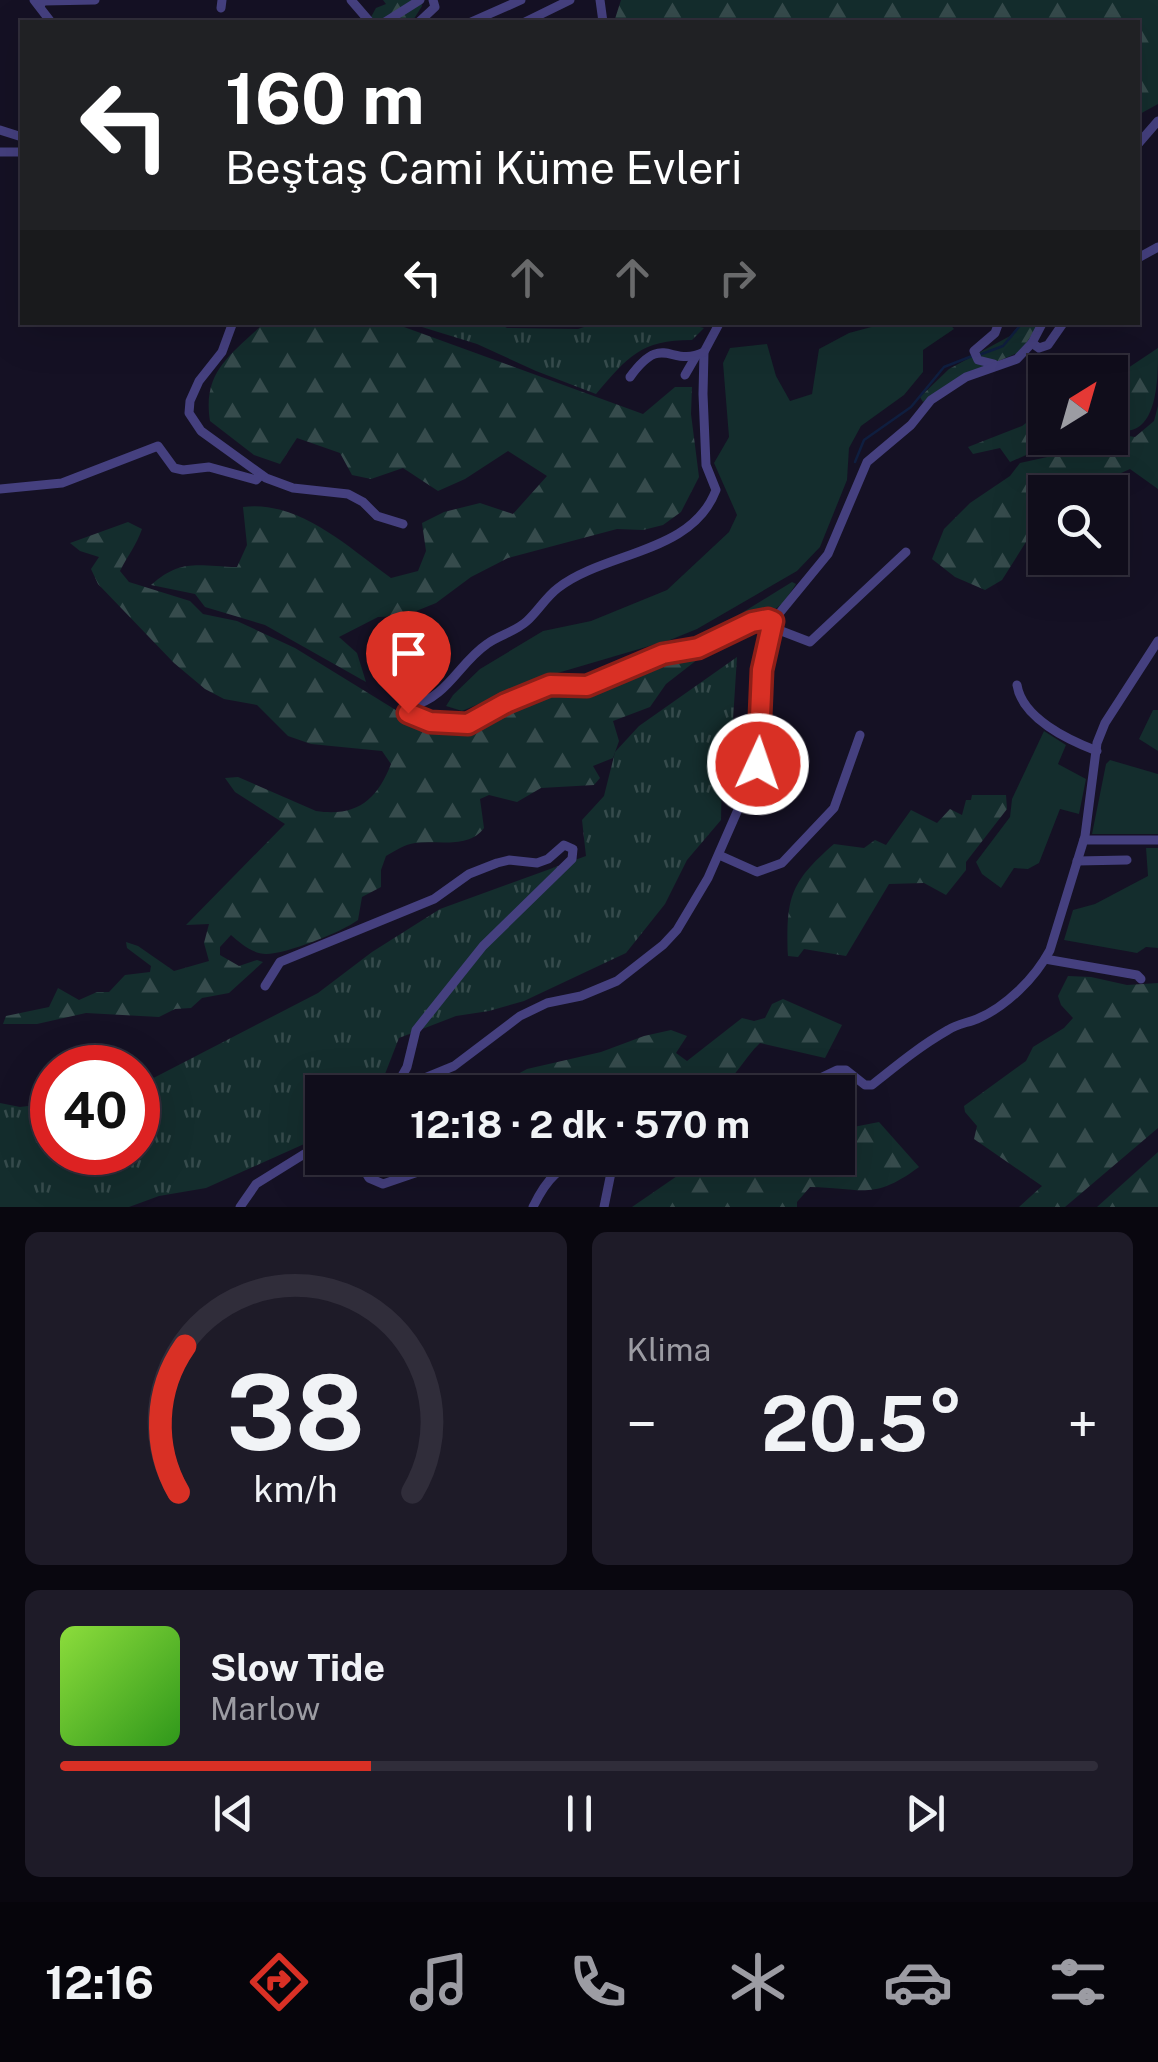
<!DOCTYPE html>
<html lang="tr">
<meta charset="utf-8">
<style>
:root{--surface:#100d1b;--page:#1e1b28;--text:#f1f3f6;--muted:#9c9ca3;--line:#302d3a;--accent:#d93025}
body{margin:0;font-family:"Public Sans",sans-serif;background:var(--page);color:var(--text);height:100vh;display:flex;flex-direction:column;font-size:38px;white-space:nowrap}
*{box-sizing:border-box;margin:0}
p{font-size:32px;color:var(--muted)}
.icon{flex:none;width:55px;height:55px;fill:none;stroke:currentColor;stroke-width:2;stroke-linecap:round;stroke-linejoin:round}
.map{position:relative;height:1207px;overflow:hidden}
.side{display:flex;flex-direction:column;gap:25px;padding:25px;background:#09070f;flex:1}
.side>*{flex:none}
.banner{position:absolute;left:20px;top:20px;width:1120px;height:305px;border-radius:0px;box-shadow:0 10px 40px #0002,0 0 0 2px var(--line);background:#202124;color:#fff;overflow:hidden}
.needle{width:65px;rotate:37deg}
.controls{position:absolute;left:1028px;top:355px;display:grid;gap:20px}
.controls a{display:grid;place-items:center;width:100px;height:100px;border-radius:0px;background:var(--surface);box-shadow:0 10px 40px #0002,0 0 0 2px var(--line);font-size:50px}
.speed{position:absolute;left:30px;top:1045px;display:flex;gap:20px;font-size:50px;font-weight:700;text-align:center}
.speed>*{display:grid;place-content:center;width:130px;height:130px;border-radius:50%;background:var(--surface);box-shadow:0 10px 40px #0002,0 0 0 2px var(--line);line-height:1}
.speed .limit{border:15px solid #d22;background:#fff;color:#111}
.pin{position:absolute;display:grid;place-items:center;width:85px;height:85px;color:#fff;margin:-102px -42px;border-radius:50% 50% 50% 0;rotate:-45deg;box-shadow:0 0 10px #0007}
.pin .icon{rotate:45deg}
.me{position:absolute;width:110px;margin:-55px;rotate:3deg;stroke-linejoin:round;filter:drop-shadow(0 0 8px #0008)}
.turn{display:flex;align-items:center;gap:35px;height:210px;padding:0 40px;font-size:45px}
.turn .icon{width:130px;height:130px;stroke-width:2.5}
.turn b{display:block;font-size:70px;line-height:85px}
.lanes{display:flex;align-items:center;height:95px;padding:0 40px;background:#0003;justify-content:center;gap:50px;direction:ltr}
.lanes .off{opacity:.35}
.big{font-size:75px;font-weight:700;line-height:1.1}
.side .tile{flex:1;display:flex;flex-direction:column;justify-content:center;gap:15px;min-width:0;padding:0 35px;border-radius:15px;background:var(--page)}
.side .dial{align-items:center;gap:0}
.dial svg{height:260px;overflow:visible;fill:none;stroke:var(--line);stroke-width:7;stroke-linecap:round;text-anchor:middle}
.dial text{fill:var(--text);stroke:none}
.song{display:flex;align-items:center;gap:30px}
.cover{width:120px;height:120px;border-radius:15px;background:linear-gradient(135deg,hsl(90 70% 55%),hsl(110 70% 35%))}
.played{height:10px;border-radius:5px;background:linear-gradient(90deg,var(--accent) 30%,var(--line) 30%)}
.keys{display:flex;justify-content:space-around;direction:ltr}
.heat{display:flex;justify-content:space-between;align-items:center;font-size:55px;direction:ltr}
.side .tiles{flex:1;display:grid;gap:25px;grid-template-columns:1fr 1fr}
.tile:last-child{grid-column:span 2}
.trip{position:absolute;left:305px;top:1075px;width:550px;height:100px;border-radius:0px;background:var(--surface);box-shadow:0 10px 40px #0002,0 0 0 2px var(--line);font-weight:700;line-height:100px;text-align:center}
.tab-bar{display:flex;height:160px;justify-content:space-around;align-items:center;background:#06050b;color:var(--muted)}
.tab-bar .icon{width:70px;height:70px}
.tab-bar .on{color:var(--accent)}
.tab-bar b{font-size:45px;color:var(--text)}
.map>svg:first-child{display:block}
.grass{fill:url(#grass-tufts)}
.forest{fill:url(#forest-firs)}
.green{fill:#142d2d}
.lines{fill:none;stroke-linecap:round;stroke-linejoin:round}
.stream{stroke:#0f1e3f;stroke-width:2.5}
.minor{stroke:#45407f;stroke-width:9}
.route-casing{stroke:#8d1f18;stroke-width:25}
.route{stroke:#d93025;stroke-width:18}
</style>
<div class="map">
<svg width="1158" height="1207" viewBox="0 0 1158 1207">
<defs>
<pattern id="grass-tufts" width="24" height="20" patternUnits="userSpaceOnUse" patternTransform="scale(2.5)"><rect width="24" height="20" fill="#142d2d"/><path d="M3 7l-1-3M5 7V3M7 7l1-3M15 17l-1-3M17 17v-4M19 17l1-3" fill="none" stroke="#364b4c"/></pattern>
<pattern id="forest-firs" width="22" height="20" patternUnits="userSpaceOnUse" patternTransform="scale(2.5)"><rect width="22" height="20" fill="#142d2d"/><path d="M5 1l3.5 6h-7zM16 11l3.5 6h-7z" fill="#364b4c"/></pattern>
</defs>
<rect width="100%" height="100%" fill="#151124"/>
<g class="grass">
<path d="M498 323 507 328 578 329 599 322H681L704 328 692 340C640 340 628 357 596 394L536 371 477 344 409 323Z"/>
<path d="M737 657 733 720 722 765 721 820 687 860 665 904 626 953 524 1001 489 1011 456 1016 399 1038 378 1092H322V1136L206 1188 159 1196 129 1207H0V1103L20 1107 52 1103V1152H138V1086L318 993 372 952 440 909 586 856 582 820 604 796 615 752 639 726Z"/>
</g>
<g class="forest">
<path d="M383 0H421L422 6 412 22H373L371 17 376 8 386 4Z"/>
<path d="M621 0H1158V104L1138 115V22H614Z"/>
<path d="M264 323H393L643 414 675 387H692L691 414 699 477 681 512 663 525 643 530 617 529 508 558 471 577 436 603 404 616 378 617 339 637 357 653 366 682 265 625 205 607 195 594 151 585C181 558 198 566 237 567L247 545 243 507C299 500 348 547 391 578L418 571 426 551 422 523 444 512 480 503 513 514 547 476 508 451 465 479 438 491 403 468 371 479 352 475 340 453 297 438 280 464 254 455 210 421C202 371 232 354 264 323Z"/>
<path d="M1021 323H1040L1020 352 956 379 923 402 920 397 949 369 1010 336Z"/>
<path d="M1158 348C1158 381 1158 445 1110 428V380Z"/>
<path d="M1158 406V489L1130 469 1079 492H1045V512L1002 580 985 590 955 577 932 559 944 529 970 503 1010 476 1020 463 1070 452 1071 441 1062 438H1110V433L1135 437 1154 421Z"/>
<path d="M1045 409V438L1068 441 1067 450H1038L1010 462 1000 448 973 454 968 447 1022 426Z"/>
<path d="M128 522 142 529C136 546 128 555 120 571L129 582 190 601 203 614 237 621 295 648 412 720 435 726 469 727 527 699 561 688 583 691 656 666 792 582 796 584 784 602 746 633 702 656 666 684 650 707 613 721 619 741 613 758 593 766 600 778 594 785 541 788 517 802 489 795 480 799 484 828C469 849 438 840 415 843 405 844 395 851 386 856L381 870V887L362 897 358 920C342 932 286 954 266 954 253 954 240 943 231 935L220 947V955L239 966 257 960 263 962 229 993 202 998 191 1008 175 1009 159 1017 86 1013 37 1024H3L6 1016 49 1007 58 988 79 1000 97 992H109L125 975 150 972 151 966 127 948 126 942 138 946 174 971 209 961 204 943 209 924 186 925 285 824 235 792 225 778 238 777 316 811C357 817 377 800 391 764L382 751 311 744 288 736 257 705 224 699 205 689 174 663 98 584 91 569 99 557 80 551 70 543Z"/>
<path d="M972 795H1006L1007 809 966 862V870L946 895 924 883 889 884 846 956 804 949 798 957 788 956C786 899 789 883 834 844L864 848 875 840 886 845 911 810 937 823 950 809 962 815 966 800H971Z"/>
<path d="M1068 976 1091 977 1127 985 1158 983V1128L1065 1207H1019L1042 1186 974 1139 977 1126 965 1112 964 1106 1026 1061 1033 1047 1064 1028 1073 1018 1061 1005 1058 996Z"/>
<path d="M783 999 842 1025 825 1058 760 1043C744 1058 736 1078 718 1089 701 1099 593 1093 567 1092V1089C529 1071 520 1085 484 1092L527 1069 601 1052 644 1036 671 1030 687 1036 676 1053 687 1061 742 1018 754 1021 765 1018 772 1004Z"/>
<path d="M879 1122 919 1167C873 1201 863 1188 810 1187L797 1202V1207H632L680 1174 725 1168 748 1161 761 1166 782 1163 783 1158H838V1130Z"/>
<path d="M1158 1152V1207H1097Z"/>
</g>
<g class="green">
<path d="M886 323H949L954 329 923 350V372L904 395 861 426 849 448 847 480 820 547 797 571 697 629 670 640 544 677 462 711 446 706 453 695 480 669 543 631 591 621 667 590 729 532 737 515 714 463 729 437 723 363 730 348 767 344 776 376 790 401 812 394 819 349 849 333Z"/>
<path d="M1153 710H1158V751L1139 739Z"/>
<path d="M1044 731 1066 745 1058 764 1086 779 1079 814 1060 809 1039 863 1028 869 1014 868 1001 888 982 874 976 862 1010 817 1012 799Z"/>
<path d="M1110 760 1158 774V834H1092L1106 764Z"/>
<path d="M1146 848H1158V948L1146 947 1137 953 1064 940 1073 910 1095 904 1148 876Z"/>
</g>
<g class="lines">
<g class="stream">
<path d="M979 355 1003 346 1023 322"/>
<path d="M855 462 864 440 911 407 944 367 972 356"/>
</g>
<g class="minor">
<path d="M34 0 51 22"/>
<path d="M351 0 370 22"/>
<path d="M600 0 603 22"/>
<path d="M40 6 43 1 95 0"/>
<path d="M221 8 222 0"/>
<path d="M385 22 420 0"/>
<path d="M419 22 435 7 433 0"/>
<path d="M471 22 521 0"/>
<path d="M525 22 570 0"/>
<path d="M0 130 22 137"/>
<path d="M1138 144 1158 121"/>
<path d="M0 152H22"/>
<path d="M1138 258 1158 247"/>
<path d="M233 322 222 352 199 381 190 401 189 413 201 431 266 478 293 488 348 494 363 502 377 516 403 524"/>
<path d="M720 322 704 352 703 394 706 465 716 490C692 554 606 551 558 588 546 597 538 611 527 621 515 632 499 635 487 644 459 663 447 698 411 706L408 713C428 725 447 718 468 724L506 703 550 685 564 683 587 685 663 654 698 648 752 622 768 619 773 621"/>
<path d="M1032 343 1039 348 1048 345 1064 322"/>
<path d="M994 364 978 360 974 351 995 333 999 322"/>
<path d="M685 375 696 356"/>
<path d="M630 377C664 330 670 369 704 352"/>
<path d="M0 489 62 483 158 446 174 468 183 470 209 467 256 480 261 475"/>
<path d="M771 627 810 642 906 552"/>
<path d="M1017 685C1022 718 1068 740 1097 751"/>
<path d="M1084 840H1158"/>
<path d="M719 855 757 872 782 863 834 808 860 735"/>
<path d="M1077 861 1127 860"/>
<path d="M1045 959 1137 975 1141 979"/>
<path d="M265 986 280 962 434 899 469 874 497 863 509 860 537 863 548 859 564 845 573 849 572 859 483 946 416 1030 407 1067 393 1092"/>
<path d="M400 1092 415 1082 454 1066 520 1016 547 1003 581 996 617 981 663 945 677 930 708 878 758 764 762 669 773 621 828 554 867 462 911 425 931 400 966 377 1017 359 1032 343 1043 322"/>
<path d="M777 1092 795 1090 837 1070H846L865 1085H872C897 1065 920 1046 948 1030 957 1024 967 1023 977 1019 1006 1007 1035 978 1050 950L1085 836 1097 743 1105 723 1158 641"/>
<path d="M357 1158 369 1178 383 1184 459 1158"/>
<path d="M240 1207 256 1184 322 1143"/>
<path d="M533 1207C546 1180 559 1164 591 1158"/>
<path d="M604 1207 614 1158"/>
</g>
</g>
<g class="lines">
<defs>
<path id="route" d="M408 713 430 722 468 724 506 703 550 685 587 686 663 654 698 648 752 622 768 619 773 621 762 670 758 764"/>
</defs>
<use href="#route" class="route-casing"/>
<use href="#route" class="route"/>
</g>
</svg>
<div class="controls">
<a><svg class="needle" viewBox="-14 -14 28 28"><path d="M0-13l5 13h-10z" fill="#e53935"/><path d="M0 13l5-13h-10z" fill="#9c9ca3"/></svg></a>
<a><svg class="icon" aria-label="search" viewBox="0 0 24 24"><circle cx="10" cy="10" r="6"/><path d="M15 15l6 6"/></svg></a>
</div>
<div class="speed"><div class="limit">40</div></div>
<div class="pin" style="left:408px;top:713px;background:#d93025"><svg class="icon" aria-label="arrive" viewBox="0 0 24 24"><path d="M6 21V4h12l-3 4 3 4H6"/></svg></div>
<svg class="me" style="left:758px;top:764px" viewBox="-20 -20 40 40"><circle r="17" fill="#d93025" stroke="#fff" stroke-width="3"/><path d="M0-11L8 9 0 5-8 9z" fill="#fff"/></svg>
<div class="trip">12:18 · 2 dk · 570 m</div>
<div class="banner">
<div class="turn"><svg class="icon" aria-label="left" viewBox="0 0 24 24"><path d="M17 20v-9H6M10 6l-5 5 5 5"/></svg><div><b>160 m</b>Beştaş Cami Küme Evleri</div></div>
<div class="lanes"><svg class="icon" aria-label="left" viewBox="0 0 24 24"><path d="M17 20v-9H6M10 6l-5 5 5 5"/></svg><svg class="icon off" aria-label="ahead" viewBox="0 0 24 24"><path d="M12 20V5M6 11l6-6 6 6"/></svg><svg class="icon off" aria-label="ahead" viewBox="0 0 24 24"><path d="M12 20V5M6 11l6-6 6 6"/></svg><svg class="icon off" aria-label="right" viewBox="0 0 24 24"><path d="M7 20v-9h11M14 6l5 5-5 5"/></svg></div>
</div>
</div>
<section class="side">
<div class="tiles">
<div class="tile dial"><svg viewBox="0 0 100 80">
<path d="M14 69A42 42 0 1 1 86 69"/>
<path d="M14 69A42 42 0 0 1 16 24" stroke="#d93025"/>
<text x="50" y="56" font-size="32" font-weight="700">38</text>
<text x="50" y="72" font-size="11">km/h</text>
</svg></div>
<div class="tile"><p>Klima</p>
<div class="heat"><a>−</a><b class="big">20.5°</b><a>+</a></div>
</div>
<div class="tile">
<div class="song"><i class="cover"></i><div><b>Slow Tide</b><p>Marlow</p></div></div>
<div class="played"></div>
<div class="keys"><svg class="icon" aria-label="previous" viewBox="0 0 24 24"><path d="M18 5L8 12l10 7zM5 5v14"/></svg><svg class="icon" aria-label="pause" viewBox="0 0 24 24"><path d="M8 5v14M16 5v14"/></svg><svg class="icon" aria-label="next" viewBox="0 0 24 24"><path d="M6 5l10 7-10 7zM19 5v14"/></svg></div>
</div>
</div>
</section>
<nav class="tab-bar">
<b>12:16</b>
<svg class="icon on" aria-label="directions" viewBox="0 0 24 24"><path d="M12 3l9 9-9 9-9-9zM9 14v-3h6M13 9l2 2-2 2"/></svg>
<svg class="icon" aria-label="music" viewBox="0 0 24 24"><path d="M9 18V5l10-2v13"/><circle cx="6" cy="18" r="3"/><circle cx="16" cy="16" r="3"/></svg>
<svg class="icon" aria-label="phone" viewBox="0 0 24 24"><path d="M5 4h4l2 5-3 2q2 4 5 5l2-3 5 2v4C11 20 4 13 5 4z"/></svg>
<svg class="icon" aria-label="climate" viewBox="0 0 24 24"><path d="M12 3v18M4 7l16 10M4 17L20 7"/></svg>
<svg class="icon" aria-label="car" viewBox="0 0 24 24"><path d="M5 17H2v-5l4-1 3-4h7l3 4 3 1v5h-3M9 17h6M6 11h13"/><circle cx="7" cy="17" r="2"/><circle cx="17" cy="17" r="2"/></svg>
<svg class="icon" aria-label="filters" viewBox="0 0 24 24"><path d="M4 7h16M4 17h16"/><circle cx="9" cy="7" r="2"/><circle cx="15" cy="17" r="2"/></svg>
</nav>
